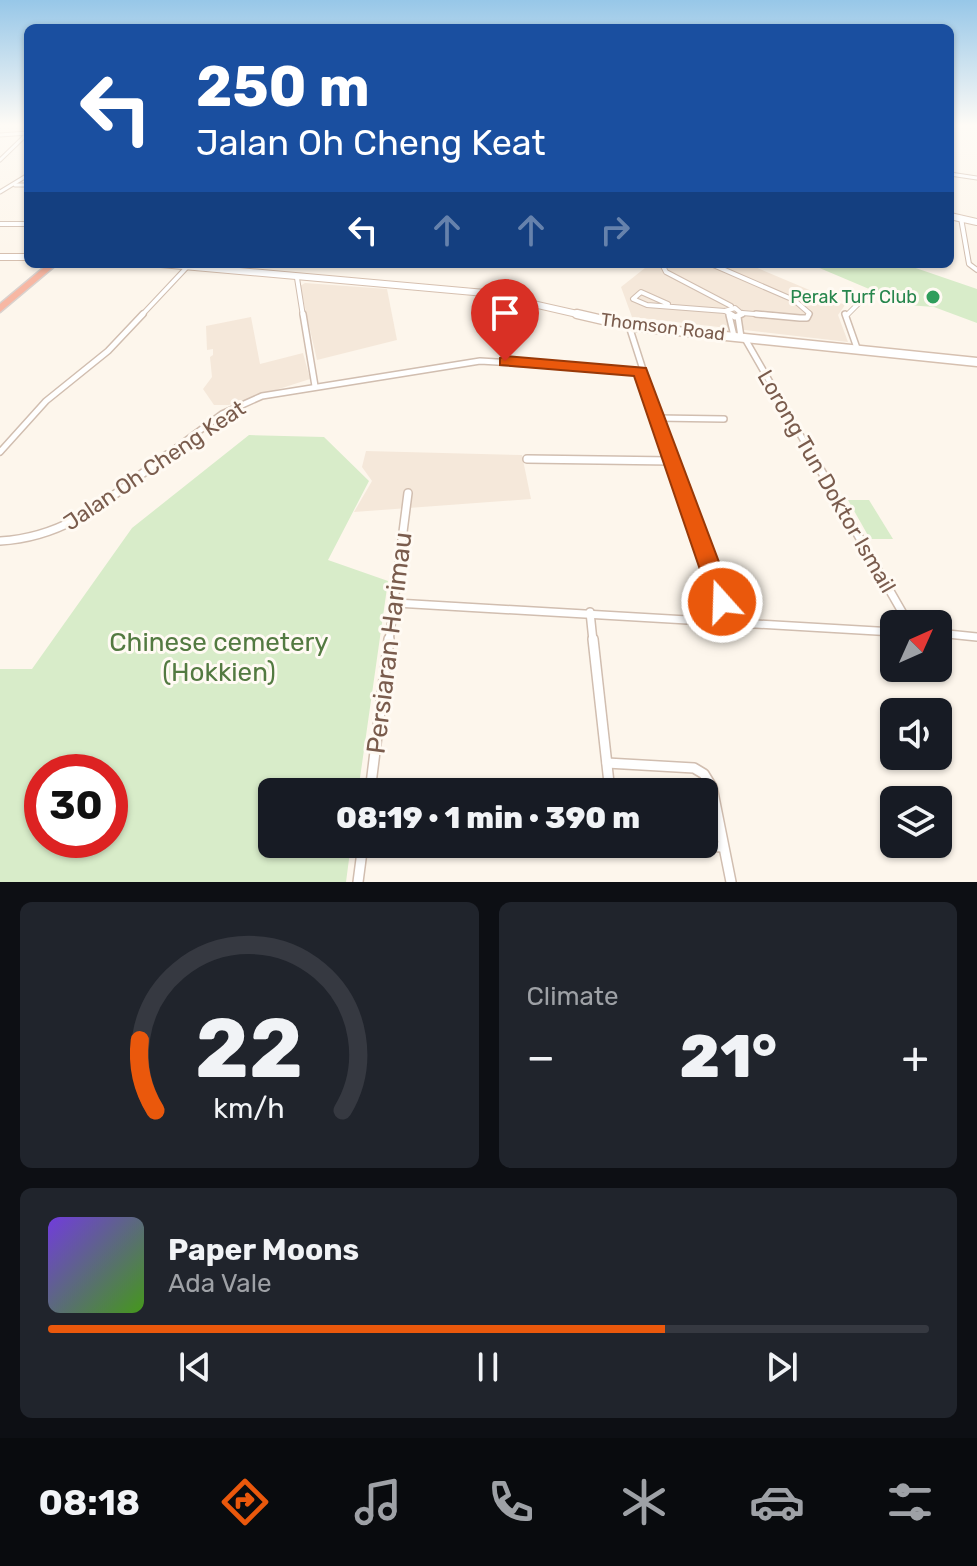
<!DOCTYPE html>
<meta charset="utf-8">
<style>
:root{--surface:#171b24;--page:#20242c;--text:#f1f3f6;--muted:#9ea1a6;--line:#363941;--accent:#ea580c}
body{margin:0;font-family:Rubik,sans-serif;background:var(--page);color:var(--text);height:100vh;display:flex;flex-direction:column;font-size:30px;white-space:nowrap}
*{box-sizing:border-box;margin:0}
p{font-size:26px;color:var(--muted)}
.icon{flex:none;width:44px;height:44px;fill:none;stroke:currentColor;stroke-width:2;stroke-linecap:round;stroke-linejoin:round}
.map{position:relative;height:882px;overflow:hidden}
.side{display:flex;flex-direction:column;gap:20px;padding:20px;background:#0d0f14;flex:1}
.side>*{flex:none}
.banner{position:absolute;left:24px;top:24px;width:930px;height:244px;border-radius:12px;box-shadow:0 2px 6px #0004;background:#1a4fa0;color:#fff;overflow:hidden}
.needle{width:52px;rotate:45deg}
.fabs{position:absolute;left:880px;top:610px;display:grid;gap:16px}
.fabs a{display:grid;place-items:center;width:72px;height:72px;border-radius:12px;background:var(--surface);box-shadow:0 2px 6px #0004;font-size:40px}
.speed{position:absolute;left:24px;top:754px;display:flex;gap:16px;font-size:40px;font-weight:700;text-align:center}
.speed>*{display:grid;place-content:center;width:104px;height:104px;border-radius:50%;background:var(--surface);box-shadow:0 2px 6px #0004;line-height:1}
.speed .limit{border:12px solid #d22;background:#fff;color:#111}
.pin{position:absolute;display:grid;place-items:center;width:68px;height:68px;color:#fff;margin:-82px -34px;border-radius:50% 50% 50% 0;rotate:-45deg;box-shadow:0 0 8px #0007}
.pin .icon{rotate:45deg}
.me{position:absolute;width:88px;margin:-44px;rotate:340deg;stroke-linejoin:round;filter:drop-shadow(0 0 6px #0008)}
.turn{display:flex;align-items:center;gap:28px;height:168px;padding:0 40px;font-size:36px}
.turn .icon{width:104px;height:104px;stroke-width:2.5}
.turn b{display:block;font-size:56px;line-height:68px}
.lanes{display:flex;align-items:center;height:76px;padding:0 40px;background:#0003;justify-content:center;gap:40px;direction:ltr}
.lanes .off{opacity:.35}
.big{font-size:60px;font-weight:800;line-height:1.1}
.side .card{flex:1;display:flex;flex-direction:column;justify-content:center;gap:12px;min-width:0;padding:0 28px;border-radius:12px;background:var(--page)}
.side .dial{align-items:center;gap:0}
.dial svg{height:208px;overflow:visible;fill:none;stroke:var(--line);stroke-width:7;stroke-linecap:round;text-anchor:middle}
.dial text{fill:var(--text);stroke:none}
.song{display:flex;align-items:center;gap:24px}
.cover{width:96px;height:96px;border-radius:12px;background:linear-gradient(135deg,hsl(260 70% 55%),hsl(100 70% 35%))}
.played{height:8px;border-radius:4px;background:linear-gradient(90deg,var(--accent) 70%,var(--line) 70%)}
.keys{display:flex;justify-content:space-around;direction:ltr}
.heat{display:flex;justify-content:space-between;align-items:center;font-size:44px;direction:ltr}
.side .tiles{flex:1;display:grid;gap:20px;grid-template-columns:1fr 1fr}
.card:last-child{grid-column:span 2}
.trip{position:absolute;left:258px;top:778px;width:460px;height:80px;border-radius:12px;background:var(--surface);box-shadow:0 2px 6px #0004;font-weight:800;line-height:80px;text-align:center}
.tabs{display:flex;height:128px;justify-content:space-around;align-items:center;background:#090b0e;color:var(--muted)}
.tabs .icon{width:56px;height:56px}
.tabs .selected{color:var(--accent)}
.tabs b{font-size:36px;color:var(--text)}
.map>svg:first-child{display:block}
.residential{fill:#f5e8da}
.green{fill:#d8ecc9;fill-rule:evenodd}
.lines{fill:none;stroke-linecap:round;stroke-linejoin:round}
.street-far4-casing{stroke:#d1beb0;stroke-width:5}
.street-far3-casing{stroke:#d1beb0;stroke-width:6}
.street-far2-casing{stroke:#d1beb0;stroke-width:8}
.street-far1-casing{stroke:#d1beb0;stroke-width:10}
.street-casing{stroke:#d1beb0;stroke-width:12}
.secondary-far1-casing{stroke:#d6c0b0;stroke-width:8}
.secondary-casing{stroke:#d6c0b0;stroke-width:11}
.highway-casing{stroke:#dad1cd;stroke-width:3}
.street-far4{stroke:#fff;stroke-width:3}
.street-far3{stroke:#fff;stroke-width:4}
.street-far2{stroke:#fff;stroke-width:5}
.street-far1{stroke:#fff;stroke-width:7}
.street{stroke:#fff;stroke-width:9}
.secondary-far1{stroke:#fff;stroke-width:6}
.secondary{stroke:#fff;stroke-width:8}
.highway{fill:#f7b7a3;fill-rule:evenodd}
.route{fill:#ea580c;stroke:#983908;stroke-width:2}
.leisure-dot{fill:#2e9e5b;stroke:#fffaf3;stroke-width:3}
.labels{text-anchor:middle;stroke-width:6;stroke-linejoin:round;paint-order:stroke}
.far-leisure-label{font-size:18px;fill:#27864d;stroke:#fffaf3;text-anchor:end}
.far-street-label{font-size:18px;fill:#7a5c4d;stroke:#fffaf3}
.street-label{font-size:22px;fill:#7a5c4d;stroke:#fffaf3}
.near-park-label{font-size:26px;fill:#537a41;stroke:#fffaf3}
.near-street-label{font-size:26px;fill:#7a5c4d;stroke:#fffaf3}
</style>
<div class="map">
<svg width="977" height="882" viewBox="0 0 977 882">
<rect width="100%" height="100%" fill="#fdf6ec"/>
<g class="residential">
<path d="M650 264H748L845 305 838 315 848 342 632 317 621 287Z"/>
<path d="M305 283 387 289 397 340 317 360 300 286Z"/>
<path d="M251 317 260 364 303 353 310 379 229 405H214L203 389 212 377 210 357 213 355V349L207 350 206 326Z"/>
<path d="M366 451 522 455 531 499 354 512 372 481 362 467Z"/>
</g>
<g class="green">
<path d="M810 264H904L977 289V323L934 307 907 305Z"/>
<path d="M249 435 324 437 369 481 328 560 388 581 358 792H272V844H351L346 882H0V669H32L132 528ZM42 772H110V840H42Z"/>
<path d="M848 500H869L893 539H870Z"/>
</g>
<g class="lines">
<defs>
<g id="street-far4">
<path d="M0 135 28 133"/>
<path d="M0 160 28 133"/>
<path d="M950 174 977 178"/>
<path d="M15 185H28"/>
<path d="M0 192 28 175"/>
</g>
<g id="street-far3">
<path d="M961 218 969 264 977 270"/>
<path d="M0 224H28"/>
<path d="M662 264 666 272 731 306"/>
<path d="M711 264 794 300 809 313 808 316"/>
<path d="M297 278 303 316"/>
<path d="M668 304 641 292 633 299 647 305 725 311"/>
<path d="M725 311 734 316"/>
<path d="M725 311 735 308 742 314 737 316"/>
<path d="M742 313 779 316"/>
<path d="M141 316 188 266"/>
<path d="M846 316 868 294"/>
</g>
<g id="street-far2">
<path d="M303 314 315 386"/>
<path d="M730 314 735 317 742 314"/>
<path d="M756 314 800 318H807L809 314"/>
<path d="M845 314 857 348"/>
<path d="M729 315 734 336"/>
<path d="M738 317 741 337"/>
<path d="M629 326 671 457"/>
<path d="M744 337 813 457"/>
<path d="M657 418 724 419"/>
<path d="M0 452 46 401 108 351 143 314"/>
<path d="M164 457 222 414 262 396 480 361 641 371"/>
</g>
<g id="street-far1">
<path d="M670 455 730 625"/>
<path d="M812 455 909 624"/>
<path d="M527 459 671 461"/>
<path d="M0 541C71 537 112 495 167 455"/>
<path d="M396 603 894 632"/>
<path d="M590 612 593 641"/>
<path d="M938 633 977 637"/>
<path d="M389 641 408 493"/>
</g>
<g id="street">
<path d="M593 639 610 792"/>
<path d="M607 763 694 768 704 774 712 787 731 882"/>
<path d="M370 792 389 639"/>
<path d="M638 844 723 847"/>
<path d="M358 882 363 844"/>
</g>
<g id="secondary-far1">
<path d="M950 216 977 222"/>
<path d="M0 257H28"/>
<path d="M161 264 485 293 586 316"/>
</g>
<path id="secondary" d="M577 314 629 326 977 362"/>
<path id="highway" d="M48 264H57L0 312V304Z"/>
</defs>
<use href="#street-far4" class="street-far4-casing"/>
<use href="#street-far3" class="street-far3-casing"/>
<use href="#street-far2" class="street-far2-casing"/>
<use href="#street-far1" class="street-far1-casing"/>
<use href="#street" class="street-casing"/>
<use href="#secondary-far1" class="secondary-far1-casing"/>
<use href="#secondary" class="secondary-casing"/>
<use href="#highway" class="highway-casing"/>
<use href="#street-far4" class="street-far4"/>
<use href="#street-far3" class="street-far3"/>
<use href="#street-far2" class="street-far2"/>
<use href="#street-far1" class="street-far1"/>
<use href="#street" class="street"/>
<use href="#secondary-far1" class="secondary-far1"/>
<use href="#secondary" class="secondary"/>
<use href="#highway" class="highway"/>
</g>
<linearGradient id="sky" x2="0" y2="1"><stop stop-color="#97c7e8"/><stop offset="0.5" stop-color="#fefbf6"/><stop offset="1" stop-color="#fefbf6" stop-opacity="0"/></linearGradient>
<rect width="977" height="250" fill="url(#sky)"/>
<path class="route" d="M505 356 646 368 734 602 730 610 722 613 714 610 711 602 634 376 500 365V358Z"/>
<circle class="leisure-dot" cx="933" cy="297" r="8"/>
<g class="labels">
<g class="far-leisure-label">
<text x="917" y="303">Perak Turf Club</text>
</g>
<g class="far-street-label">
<text transform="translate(663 327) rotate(7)" y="6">Thomson Road</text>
</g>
<g class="street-label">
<text transform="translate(154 465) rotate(-34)" y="8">Jalan Oh Cheng Keat</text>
<text transform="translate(827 481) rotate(60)" y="8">Lorong Tun Doktor Ismail</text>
</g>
<g class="near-park-label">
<text x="219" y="651">Chinese cemetery<tspan x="219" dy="30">(Hokkien)</tspan></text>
</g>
<g class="near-street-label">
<text transform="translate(389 643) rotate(-83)" y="9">Persiaran Harimau</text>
</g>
</g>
</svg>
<div class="fabs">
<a><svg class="needle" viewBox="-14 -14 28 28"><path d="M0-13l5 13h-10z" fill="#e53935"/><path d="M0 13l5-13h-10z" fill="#9ea1a6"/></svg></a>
<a><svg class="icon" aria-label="sound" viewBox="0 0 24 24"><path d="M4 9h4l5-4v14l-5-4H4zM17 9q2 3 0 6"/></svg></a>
<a><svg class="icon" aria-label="layers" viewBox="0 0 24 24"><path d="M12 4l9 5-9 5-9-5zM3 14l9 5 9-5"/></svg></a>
</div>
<div class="speed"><div class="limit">30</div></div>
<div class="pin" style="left:505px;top:361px;background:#d93025"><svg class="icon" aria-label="arrive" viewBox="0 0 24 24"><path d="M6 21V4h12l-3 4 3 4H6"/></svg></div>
<svg class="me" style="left:722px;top:602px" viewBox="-20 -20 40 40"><circle r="17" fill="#ea580c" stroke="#fff" stroke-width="3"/><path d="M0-11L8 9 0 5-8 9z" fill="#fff"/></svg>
<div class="trip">08:19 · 1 min · 390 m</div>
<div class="banner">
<div class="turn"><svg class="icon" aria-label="left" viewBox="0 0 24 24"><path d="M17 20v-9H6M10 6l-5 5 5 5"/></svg><div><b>250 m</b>Jalan Oh Cheng Keat</div></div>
<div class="lanes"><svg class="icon" aria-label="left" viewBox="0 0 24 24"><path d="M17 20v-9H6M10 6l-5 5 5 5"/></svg><svg class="icon off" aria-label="ahead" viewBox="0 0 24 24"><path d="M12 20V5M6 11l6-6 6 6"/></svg><svg class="icon off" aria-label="ahead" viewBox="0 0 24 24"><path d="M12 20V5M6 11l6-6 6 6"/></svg><svg class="icon off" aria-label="right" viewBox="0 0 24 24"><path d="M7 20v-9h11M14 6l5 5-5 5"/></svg></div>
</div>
</div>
<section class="side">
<div class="tiles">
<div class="card dial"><svg viewBox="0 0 100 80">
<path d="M14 69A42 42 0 1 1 86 69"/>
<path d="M14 69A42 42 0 0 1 8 42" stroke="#ea580c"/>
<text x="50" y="56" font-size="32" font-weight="700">22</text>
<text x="50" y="72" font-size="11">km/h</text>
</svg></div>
<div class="card"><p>Climate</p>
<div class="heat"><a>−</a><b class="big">21°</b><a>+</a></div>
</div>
<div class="card">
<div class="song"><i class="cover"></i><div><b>Paper Moons</b><p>Ada Vale</p></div></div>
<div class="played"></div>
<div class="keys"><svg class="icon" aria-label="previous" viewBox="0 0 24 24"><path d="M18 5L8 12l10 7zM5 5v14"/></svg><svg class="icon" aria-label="pause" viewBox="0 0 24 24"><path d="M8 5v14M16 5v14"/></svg><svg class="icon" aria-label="next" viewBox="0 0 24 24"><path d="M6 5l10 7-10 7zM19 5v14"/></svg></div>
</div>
</div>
</section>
<nav class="tabs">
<b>08:18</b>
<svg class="icon selected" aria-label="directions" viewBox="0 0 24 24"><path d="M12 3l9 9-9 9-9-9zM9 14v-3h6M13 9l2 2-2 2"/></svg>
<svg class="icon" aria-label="music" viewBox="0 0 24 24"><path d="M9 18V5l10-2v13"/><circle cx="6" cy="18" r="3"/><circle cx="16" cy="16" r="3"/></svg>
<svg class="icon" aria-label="phone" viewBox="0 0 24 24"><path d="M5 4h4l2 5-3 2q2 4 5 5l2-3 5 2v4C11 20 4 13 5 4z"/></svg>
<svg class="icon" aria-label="climate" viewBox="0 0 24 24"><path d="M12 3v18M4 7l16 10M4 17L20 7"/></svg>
<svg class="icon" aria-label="car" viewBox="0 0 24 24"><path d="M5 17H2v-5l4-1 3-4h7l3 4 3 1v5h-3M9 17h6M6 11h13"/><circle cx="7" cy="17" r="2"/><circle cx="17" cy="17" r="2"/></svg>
<svg class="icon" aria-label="filters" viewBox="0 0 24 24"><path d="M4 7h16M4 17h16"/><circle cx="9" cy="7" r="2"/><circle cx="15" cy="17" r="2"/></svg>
</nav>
